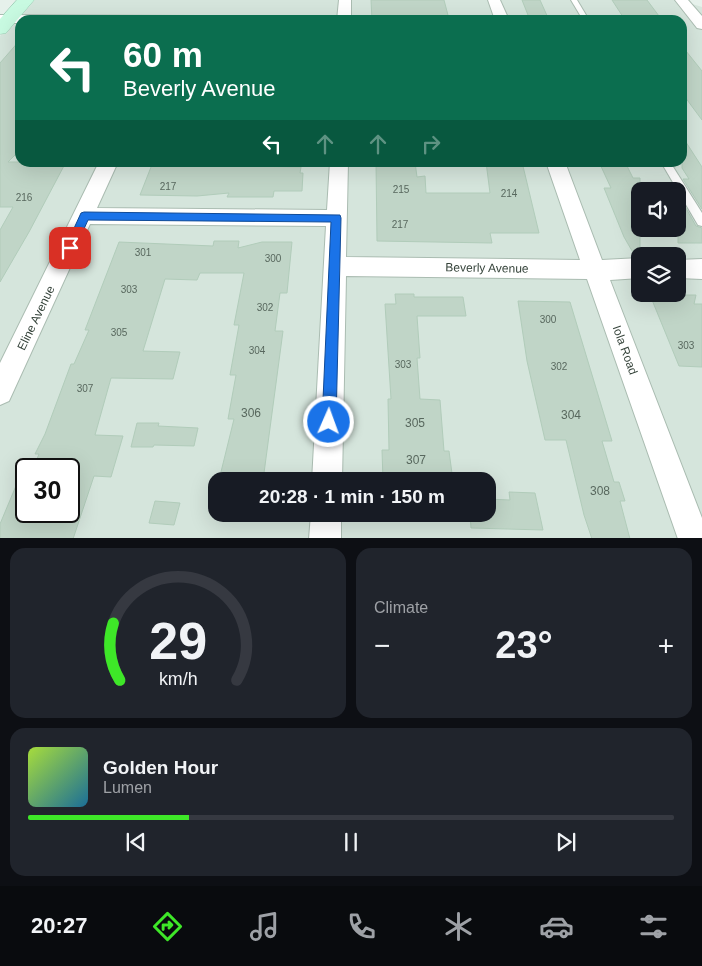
<!DOCTYPE html>
<meta charset="utf-8">
<style>
:root{--surface:#171b24;--page:#20242c;--text:#f1f3f6;--muted:#9ea1a6;--line:#363941;--accent:#3ee728}
body{margin:0;font-family:Arial,sans-serif;background:var(--page);color:var(--text);height:100vh;display:flex;flex-direction:column;font-size:19px;white-space:nowrap}
*{box-sizing:border-box;margin:0}
p{font-size:16px;color:var(--muted)}
.icon{flex:none;width:28px;height:28px;fill:none;stroke:currentColor;stroke-width:2;stroke-linecap:round;stroke-linejoin:round}
.map{position:relative;height:538px;overflow:hidden}
.sheet{display:flex;flex-direction:column;gap:10px;padding:10px;background:#0d0f14;flex:1}
.sheet>*{flex:none}
.banner{position:absolute;left:15px;top:15px;width:672px;height:152px;border-radius:15px;box-shadow:0 5px 20px #0002;background:#0b6e4f;color:#fff;overflow:hidden}
.fabs{position:absolute;left:631px;top:182px;display:grid;gap:10px}
.fabs a{display:grid;place-items:center;width:55px;height:55px;border-radius:10px;background:var(--surface);box-shadow:0 5px 20px #0002;font-size:25px}
.speed{position:absolute;left:15px;top:458px;display:flex;gap:10px;font-size:25px;font-weight:700;text-align:center}
.speed>*{display:grid;place-content:center;width:65px;height:65px;border-radius:50%;background:var(--surface);box-shadow:0 5px 20px #0002;line-height:1}
.speed .limit{border:2px solid #111;border-radius:8px;background:#fff;color:#111}
.pin{position:absolute;display:grid;place-items:center;width:42px;height:42px;color:#fff;margin:-21px;border-radius:10px;box-shadow:0 2px 8px #0006}
.me{position:absolute;width:55px;margin:-28px;rotate:2deg;stroke-linejoin:round;filter:drop-shadow(0 0 4px #0008)}
.turn{display:flex;align-items:center;gap:18px;height:105px;padding:0 25px;font-size:22px}
.turn .icon{width:65px;height:65px;stroke-width:2.5}
.turn b{display:block;font-size:35px;line-height:42px}
.lanes{display:flex;align-items:center;height:48px;padding:0 25px;background:#0003;justify-content:center;gap:25px;direction:ltr}
.lanes .off{opacity:.35}
.big{font-size:38px;font-weight:700;line-height:1.1}
.sheet .tile{flex:1;display:flex;flex-direction:column;justify-content:center;gap:8px;min-width:0;padding:0 18px;border-radius:15px;background:var(--page)}
.sheet .dial{align-items:center;gap:0}
.dial svg{height:130px;overflow:visible;fill:none;stroke:var(--line);stroke-width:7;stroke-linecap:round;text-anchor:middle}
.dial text{fill:var(--text);stroke:none}
.song{display:flex;align-items:center;gap:15px}
.cover{width:60px;height:60px;border-radius:8px;background:linear-gradient(135deg,hsl(80 70% 55%),hsl(200 70% 35%))}
.played{height:5px;border-radius:2px;background:linear-gradient(90deg,var(--accent) 25%,var(--line) 25%)}
.keys{display:flex;justify-content:space-around;direction:ltr}
.heat{display:flex;justify-content:space-between;align-items:center;font-size:28px;direction:ltr}
.sheet .tiles{flex:1;display:grid;gap:10px;grid-template-columns:1fr 1fr}
.tile:last-child{grid-column:span 2}
.trip{position:absolute;left:208px;top:472px;width:288px;height:50px;border-radius:15px;background:var(--surface);box-shadow:0 5px 20px #0002;font-weight:700;line-height:50px;text-align:center}
.menu{display:flex;height:80px;justify-content:space-around;align-items:center;background:#090b0e;color:var(--muted)}
.menu .icon{width:35px;height:35px}
.menu .active{color:var(--accent)}
.menu b{font-size:22px;color:var(--text)}
.map>svg:first-child{display:block}
.residential{fill:#d5e5dc;fill-rule:evenodd}
.building{fill:#c0d5c7;stroke:#b1ccba}
.lines{fill:none;stroke-linecap:round;stroke-linejoin:round}
.service-casing{stroke:#aabcb1;stroke-width:2}
.minor-casing{stroke:#aabcb1;stroke-width:2}
.secondary-casing{stroke:#99cdb3;stroke-width:1}
.service{fill:#fff;fill-rule:evenodd}
.minor{fill:#fff;fill-rule:evenodd}
.secondary{fill:#c8fae1;fill-rule:evenodd}
.route{fill:#1a73e8;stroke:#114b97}
.labels{text-anchor:middle;stroke-width:4;stroke-linejoin:round;paint-order:stroke}
.number-label{font-size:10px;fill:#58685e}
.street-label{font-size:12px;fill:#36443b;stroke:#fff}
.near-number-label{font-size:12px;fill:#58685e}
</style>
<div class="map">
<svg width="702" height="539" viewBox="0 0 702 539">
<rect width="100%" height="100%" fill="#e6f1eb"/>
<path class="residential" d="M33 0H679L702 7V538H0V36ZM20 20H682V162H20ZM640 191H678V229H640ZM640 256H678V294H640ZM26 469H69V511H26ZM216 481H486V514H216Z"/>
<g class="building">
<path d="M371 0H444L449 19 372 20Z"/>
<path d="M522 0H540L549 20H530Z"/>
<path d="M612 0H647L662 20H625Z"/>
<path d="M20 40V150L8 162H66L29 232 0 282V230L13 207H0V63Z"/>
<path d="M682 46 702 71V120L682 93Z"/>
<path d="M682 136 702 167V209L683 179H689L682 168Z"/>
<path d="M153 162H247L246 166 301 167 300 173H303L302 191H274L273 197H227L229 193 197 196 140 195Z"/>
<path d="M376 162H415L417 177 425 176 426 193H490L486 162H522L539 233H490L492 243 377 241Z"/>
<path d="M599 162H625L633 178H640V256H635L624 237 604 188H611Z"/>
<path d="M678 194 696 226 702 228V243H678Z"/>
<path d="M214 241H239L238 248 262 242H292L287 293H280L275 331H283L264 473H257L256 481 219 480 234 419H228L236 375H230L239 325H234L244 273H200L197 280 165 279 143 351 180 352 173 379 111 378 95 435 123 436 111 477 94 476 73 539H0V524L26 462V511H69V469H33L39 454H35L45 434 71 364H74L89 330H85L119 242 213 246Z"/>
<path d="M395 294H414V297H463L466 316H417L420 358H417L420 399 440 400 444 451H449L453 481H383L382 450H389L388 399H391L385 304H396Z"/>
<path d="M650 295H696L694 304H702V367L679 366Z"/>
<path d="M518 301 570 302 612 441H602L614 482H619L625 501H620L630 539H592L584 515 566 440H545L527 361Z"/>
<path d="M137 423H159L158 426 198 428 194 446 154 445 153 447H131Z"/>
<path d="M509 492 535 493 543 530 471 528 470 514H486V499L510 500Z"/>
<path d="M155 501 180 503 174 525 149 523Z"/>
</g>
<g class="lines">
<defs>
<g id="service">
<path d="M571 0H577L589 20H583Z"/>
<path d="M661 162H670L702 213V226L698 225Z"/>
</g>
<g id="minor">
<path d="M339 0H351V20H337Z"/>
<path d="M488 0H500L509 20H495Z"/>
<path d="M675 0H688L702 16V29L697 28Z"/>
<path d="M0 15 196 16 203 20H20V23H0Z"/>
<path d="M99 162H118L97 208 327 210 330 162H348L346 257 580 260 546 162H565L602 260 640 258V278L610 280 702 518V539H678L587 279 346 276 342 481H312L326 226 90 224 9 401 0 405V363Z"/>
<path d="M702 259V279L678 278V260Z"/>
<path d="M311 514H341V539H309Z"/>
</g>
<path id="secondary" d="M17 0H34L6 33 0 34V19Z"/>
</defs>
<use href="#service" class="service-casing"/>
<use href="#minor" class="minor-casing"/>
<use href="#secondary" class="secondary-casing"/>
<use href="#service" class="service"/>
<use href="#minor" class="minor"/>
<use href="#secondary" class="secondary"/>
</g>
<path class="route" d="M84 212 340 215 341 218 336 422 334 427 329 430 324 427 322 422 331 222 88 220 74 251H66L65 248 81 213Z"/>
<g class="labels">
<g class="number-label">
<text x="168" y="190">217</text>
<text x="401" y="193">215</text>
<text x="509" y="197">214</text>
<text x="24" y="201">216</text>
<text x="400" y="228">217</text>
<text x="143" y="256">301</text>
<text x="273" y="262">300</text>
<text x="129" y="293">303</text>
<text x="265" y="311">302</text>
<text x="548" y="323">300</text>
<text x="119" y="336">305</text>
<text x="686" y="349">303</text>
<text x="257" y="354">304</text>
<text x="403" y="368">303</text>
<text x="559" y="370">302</text>
<text x="85" y="392">307</text>
</g>
<g class="street-label">
<text transform="translate(487 268) rotate(1)" y="4">Beverly Avenue</text>
<text transform="translate(36 318) rotate(-64)" y="4">Eline Avenue</text>
<text transform="translate(625 350) rotate(70)" y="4">Iola Road</text>
</g>
<g class="near-number-label">
<text x="251" y="417">306</text>
<text x="571" y="419">304</text>
<text x="415" y="427">305</text>
<text x="416" y="464">307</text>
<text x="600" y="495">308</text>
</g>
</g>
</svg>
<div class="fabs">
<a><svg class="icon" aria-label="sound" viewBox="0 0 24 24"><path d="M4 9h4l5-4v14l-5-4H4zM17 9q2 3 0 6"/></svg></a>
<a><svg class="icon" aria-label="layers" viewBox="0 0 24 24"><path d="M12 4l9 5-9 5-9-5zM3 14l9 5 9-5"/></svg></a>
</div>
<div class="speed"><div class="limit">30</div></div>
<div class="pin" style="left:70px;top:248px;background:#d93025"><svg class="icon" aria-label="arrive" viewBox="0 0 24 24"><path d="M6 21V4h12l-3 4 3 4H6"/></svg></div>
<svg class="me" style="left:329px;top:422px" viewBox="-20 -20 40 40"><circle r="17" fill="#1a73e8" stroke="#fff" stroke-width="3"/><path d="M0-11L8 9 0 5-8 9z" fill="#fff"/></svg>
<div class="trip">20:28 · 1 min · 150 m</div>
<div class="banner">
<div class="turn"><svg class="icon" aria-label="left" viewBox="0 0 24 24"><path d="M17 20v-9H6M10 6l-5 5 5 5"/></svg><div><b>60 m</b>Beverly Avenue</div></div>
<div class="lanes"><svg class="icon" aria-label="left" viewBox="0 0 24 24"><path d="M17 20v-9H6M10 6l-5 5 5 5"/></svg><svg class="icon off" aria-label="ahead" viewBox="0 0 24 24"><path d="M12 20V5M6 11l6-6 6 6"/></svg><svg class="icon off" aria-label="ahead" viewBox="0 0 24 24"><path d="M12 20V5M6 11l6-6 6 6"/></svg><svg class="icon off" aria-label="right" viewBox="0 0 24 24"><path d="M7 20v-9h11M14 6l5 5-5 5"/></svg></div>
</div>
</div>
<section class="sheet">
<div class="tiles">
<div class="tile dial"><svg viewBox="0 0 100 80">
<path d="M14 69A42 42 0 1 1 86 69"/>
<path d="M14 69A42 42 0 0 1 10 34" stroke="#3ee728"/>
<text x="50" y="56" font-size="32" font-weight="700">29</text>
<text x="50" y="72" font-size="11">km/h</text>
</svg></div>
<div class="tile"><p>Climate</p>
<div class="heat"><a>−</a><b class="big">23°</b><a>+</a></div>
</div>
<div class="tile">
<div class="song"><i class="cover"></i><div><b>Golden Hour</b><p>Lumen</p></div></div>
<div class="played"></div>
<div class="keys"><svg class="icon" aria-label="previous" viewBox="0 0 24 24"><path d="M18 5L8 12l10 7zM5 5v14"/></svg><svg class="icon" aria-label="pause" viewBox="0 0 24 24"><path d="M8 5v14M16 5v14"/></svg><svg class="icon" aria-label="next" viewBox="0 0 24 24"><path d="M6 5l10 7-10 7zM19 5v14"/></svg></div>
</div>
</div>
</section>
<nav class="menu">
<b>20:27</b>
<svg class="icon active" aria-label="directions" viewBox="0 0 24 24"><path d="M12 3l9 9-9 9-9-9zM9 14v-3h6M13 9l2 2-2 2"/></svg>
<svg class="icon" aria-label="music" viewBox="0 0 24 24"><path d="M9 18V5l10-2v13"/><circle cx="6" cy="18" r="3"/><circle cx="16" cy="16" r="3"/></svg>
<svg class="icon" aria-label="phone" viewBox="0 0 24 24"><path d="M5 4h4l2 5-3 2q2 4 5 5l2-3 5 2v4C11 20 4 13 5 4z"/></svg>
<svg class="icon" aria-label="climate" viewBox="0 0 24 24"><path d="M12 3v18M4 7l16 10M4 17L20 7"/></svg>
<svg class="icon" aria-label="car" viewBox="0 0 24 24"><path d="M5 17H2v-5l4-1 3-4h7l3 4 3 1v5h-3M9 17h6M6 11h13"/><circle cx="7" cy="17" r="2"/><circle cx="17" cy="17" r="2"/></svg>
<svg class="icon" aria-label="filters" viewBox="0 0 24 24"><path d="M4 7h16M4 17h16"/><circle cx="9" cy="7" r="2"/><circle cx="15" cy="17" r="2"/></svg>
</nav>
